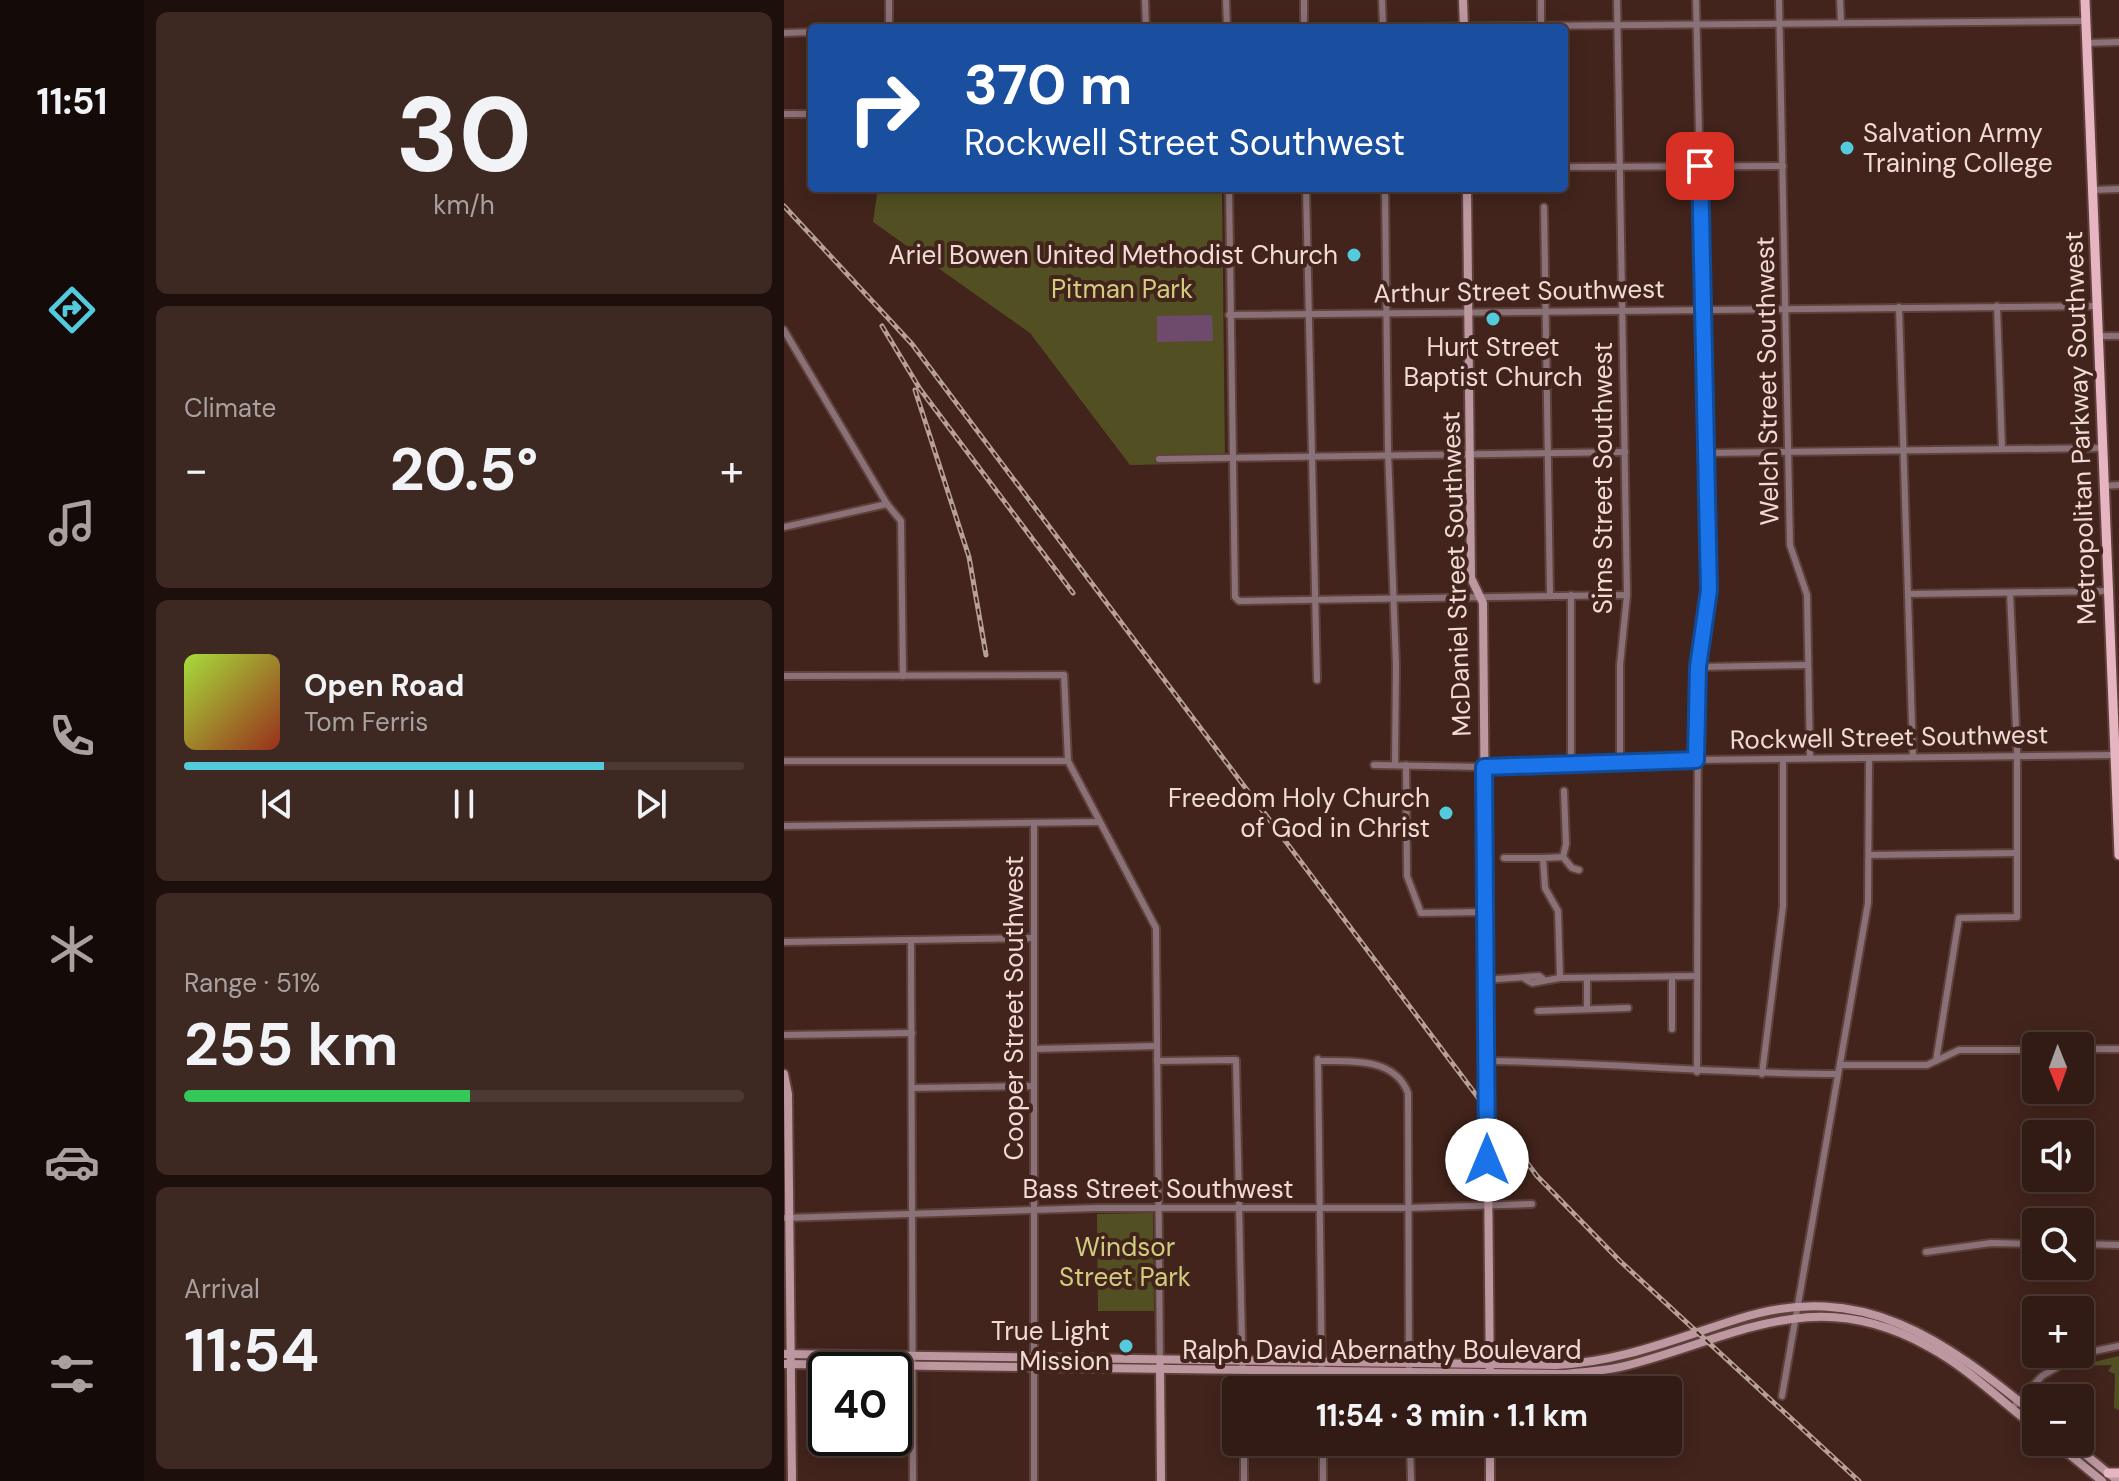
<!DOCTYPE html>
<meta charset="utf-8">
<style>
:root{--surface:#321b15;--page:#3d2822;--text:#f1f3f6;--muted:#a8a1a0;--line:#4d3934;--accent:#54cadd}
body{margin:0;font-family:"DM Sans",sans-serif;background:var(--page);color:var(--text);height:100vh;display:flex;flex-direction:column;font-size:30px;white-space:nowrap}
*{box-sizing:border-box;margin:0}
p{font-size:26px;color:var(--muted)}
.icon{flex:none;width:44px;height:44px;fill:none;stroke:currentColor;stroke-width:2;stroke-linecap:round;stroke-linejoin:round}
.map{position:relative;flex:1;overflow:hidden}
.side{display:flex;flex-direction:column;gap:12px;padding:12px;background:#1c0f0c;width:640px}
.side>*{flex:none}
.top-card{position:absolute;left:24px;top:24px;width:760px;height:168px;border-radius:8px;box-shadow:0 4px 20px #0003,0 0 0 2px var(--line);background:#1a4fa0;color:#fff;overflow:hidden}
.needle{width:52px;rotate:179deg}
.tools{position:absolute;left:1238px;top:1032px;display:grid;gap:16px}
.tools a{display:grid;place-items:center;width:72px;height:72px;border-radius:8px;background:var(--surface);box-shadow:0 4px 20px #0003,0 0 0 2px var(--line);font-size:40px}
.speed{position:absolute;left:24px;top:1352px;display:flex;gap:16px;font-size:40px;font-weight:700;text-align:center}
.speed>*{display:grid;place-content:center;width:104px;height:104px;border-radius:50%;background:var(--surface);box-shadow:0 4px 20px #0003,0 0 0 2px var(--line);line-height:1}
.speed .limit{border:4px solid #111;border-radius:12px;background:#fff;color:#111}
.pin{position:absolute;display:grid;place-items:center;width:68px;height:68px;color:#fff;margin:-34px;border-radius:16px;box-shadow:0 4px 12px #0006}
.me{position:absolute;width:88px;margin:-44px;rotate:0deg;stroke-linejoin:round;filter:drop-shadow(0 0 6px #0008)}
.turn{display:flex;align-items:center;gap:28px;height:168px;padding:0 24px;font-size:36px}
.turn .icon{width:104px;height:104px;stroke-width:2.5}
.turn b{display:block;font-size:56px;line-height:68px}
.big{font-size:60px;font-weight:700;line-height:1.1}
.side .tile{flex:1;display:flex;flex-direction:column;justify-content:center;gap:12px;min-width:0;padding:0 28px;border-radius:12px;background:var(--page)}
.side .dial{align-items:center;gap:0}
.dial b{font-size:104px;line-height:1}
.song{display:flex;align-items:center;gap:24px}
.cover{width:96px;height:96px;border-radius:12px;background:linear-gradient(135deg,hsl(80 70% 55%),hsl(10 70% 35%))}
.played{height:8px;border-radius:4px;background:linear-gradient(90deg,var(--accent) 75%,var(--line) 75%)}
.keys{display:flex;justify-content:space-around;direction:ltr}
.heat{display:flex;justify-content:space-between;align-items:center;font-size:44px;direction:ltr}
.charge{height:12px;border-radius:6px;background:linear-gradient(90deg,#34c759 51%,var(--line) 0)}
.trip{position:absolute;left:438px;top:1376px;width:460px;height:80px;border-radius:8px;background:var(--surface);box-shadow:0 4px 20px #0003,0 0 0 2px var(--line);font-weight:700;line-height:80px;text-align:center}
main{display:flex;flex:1;min-height:0}
.dock{display:flex;flex-direction:column;width:144px;justify-content:space-around;align-items:center;background:#140b08;color:var(--muted)}
.dock .icon{width:56px;height:56px}
.dock .selected{color:var(--accent)}
.dock b{font-size:36px;color:var(--text)}
.map>svg:first-child{display:block}
.green{fill:#525022}
.water{fill:#6e4b6d}
.lines{fill:none;stroke-linecap:round;stroke-linejoin:round}
.street-casing{stroke:#5e413a;stroke-width:10}
.secondary-casing{stroke:#5e413a;stroke-width:12}
.primary-casing{stroke:#5e413a;stroke-width:13}
.street{stroke:#8a7177;stroke-width:6}
.secondary{stroke:#be98a1;stroke-width:8}
.primary{stroke:#e7b5c1;stroke-width:9}
.rail-casing{stroke:#b8a099;stroke-width:5}
.rail{stroke:#42241c;stroke-width:2;stroke-dasharray:6;stroke-linecap:butt}
.route-casing{stroke:#114b97;stroke-width:20}
.route{stroke:#1a73e8;stroke-width:14}
.poi-dot{fill:#54cadd;stroke:#42241c;stroke-width:3}
.labels{text-anchor:middle;stroke-width:8;stroke-linejoin:round;paint-order:stroke}
.poi-label{font-size:26px;fill:#f0dbd5;stroke:#42241c;text-anchor:end}
.park-label{font-size:26px;fill:#d1cd7f;stroke:#42241c}
.street-label{font-size:26px;fill:#f0dbd5;stroke:#42241c}
</style>
<main>
<nav class="dock">
<b>11:51</b>
<svg class="icon selected" aria-label="directions" viewBox="0 0 24 24"><path d="M12 3l9 9-9 9-9-9zM9 14v-3h6M13 9l2 2-2 2"/></svg>
<svg class="icon" aria-label="music" viewBox="0 0 24 24"><path d="M9 18V5l10-2v13"/><circle cx="6" cy="18" r="3"/><circle cx="16" cy="16" r="3"/></svg>
<svg class="icon" aria-label="phone" viewBox="0 0 24 24"><path d="M5 4h4l2 5-3 2q2 4 5 5l2-3 5 2v4C11 20 4 13 5 4z"/></svg>
<svg class="icon" aria-label="climate" viewBox="0 0 24 24"><path d="M12 3v18M4 7l16 10M4 17L20 7"/></svg>
<svg class="icon" aria-label="car" viewBox="0 0 24 24"><path d="M5 17H2v-5l4-1 3-4h7l3 4 3 1v5h-3M9 17h6M6 11h13"/><circle cx="7" cy="17" r="2"/><circle cx="17" cy="17" r="2"/></svg>
<svg class="icon" aria-label="filters" viewBox="0 0 24 24"><path d="M4 7h16M4 17h16"/><circle cx="9" cy="7" r="2"/><circle cx="15" cy="17" r="2"/></svg>
</nav>
<section class="side">
<div class="tile dial"><b>30</b><p>km/h</p></div>
<div class="tile"><p>Climate</p>
<div class="heat"><a>−</a><b class="big">20.5°</b><a>+</a></div>
</div>
<div class="tile">
<div class="song"><i class="cover"></i><div><b>Open Road</b><p>Tom Ferris</p></div></div>
<div class="played"></div>
<div class="keys"><svg class="icon" aria-label="previous" viewBox="0 0 24 24"><path d="M18 5L8 12l10 7zM5 5v14"/></svg><svg class="icon" aria-label="pause" viewBox="0 0 24 24"><path d="M8 5v14M16 5v14"/></svg><svg class="icon" aria-label="next" viewBox="0 0 24 24"><path d="M6 5l10 7-10 7zM19 5v14"/></svg></div>
</div>
<div class="tile"><p>Range · 51%</p><b class="big">255 km</b><div class="charge"></div></div>
<div class="tile"><p>Arrival</p><b class="big">11:54</b></div>
</section>
<div class="map">
<svg width="1335" height="1481" viewBox="0 0 1335 1481">
<rect width="100%" height="100%" fill="#42241c"/>
<g class="green">
<path d="M94 188H438L441 463 346 465 246 333 89 222Z"/>
<path d="M369 1213 370 1311H314L313 1214Z"/>
<path d="M1335 1356V1410L1330 1408 1331 1374 1324 1371 1328 1365 1293 1366Z"/>
</g>
<path class="water" d="M428 315 429 341 373 342V316Z"/>
<g class="lines">
<defs>
<g id="street">
<path d="M105 0V28"/>
<path d="M361 0 362 28"/>
<path d="M442 0 443 28"/>
<path d="M520 0V28"/>
<path d="M598 0 599 28"/>
<path d="M757 0V28"/>
<path d="M833 0 843 595 836 665V763"/>
<path d="M912 0 925 590 914 667 913 1072"/>
<path d="M995 0 1006 545 1023 595 1026 758"/>
<path d="M1056 0 1057 23"/>
<path d="M518 28 1302 21"/>
<path d="M0 33 28 32"/>
<path d="M1303 43 1335 42"/>
<path d="M0 114H28"/>
<path d="M780 167 999 166"/>
<path d="M445 188 451 597 455 601 843 595"/>
<path d="M522 188 533 680"/>
<path d="M601 188 604 451 612 665 611 765"/>
<path d="M1308 190 1335 189"/>
<path d="M760 207 766 596"/>
<path d="M1213 306 1218 449"/>
<path d="M1115 307 1129 757"/>
<path d="M445 315 1313 306"/>
<path d="M0 330 103 504 117 521 119 676"/>
<path d="M1314 336H1335"/>
<path d="M922 453 1319 448"/>
<path d="M375 459 841 452"/>
<path d="M1320 486 1335 485"/>
<path d="M0 527 103 504"/>
<path d="M1125 594 1325 591"/>
<path d="M787 595V764"/>
<path d="M914 667 1024 665"/>
<path d="M0 676 280 675 284 761 372 928 376 1359"/>
<path d="M0 761H284"/>
<path d="M590 765 700 767 906 760 1332 755"/>
<path d="M622 765 623 876 637 913 700 912"/>
<path d="M250 823V1481"/>
<path d="M0 826 314 822"/>
<path d="M1086 855 1233 853"/>
<path d="M779 857 782 844 780 791"/>
<path d="M720 858H759"/>
<path d="M795 870 788 868 779 857 759 858 761 888 774 911 776 978 912 976"/>
<path d="M127 940 129 1481"/>
<path d="M0 942 249 938"/>
<path d="M803 978V1008"/>
<path d="M741 979 748 983 776 978"/>
<path d="M700 980 755 976 759 979"/>
<path d="M754 1011 844 1008"/>
<path d="M888 1029V977"/>
<path d="M0 1035 128 1033"/>
<path d="M250 1049 373 1046"/>
<path d="M1296 1049H1335"/>
<path d="M534 1059 538 1390"/>
<path d="M373 1061 452 1060 459 1390"/>
<path d="M534 1061C566 1061 611 1057 624 1093L625 1390"/>
<path d="M702 1061C820 1062 936 1074 1054 1074"/>
<path d="M1152 1061 1175 918 1233 917V750L1226 593"/>
<path d="M1056 1065H1143L1175 1050H1252"/>
<path d="M978 1074 999 906V759"/>
<path d="M128 1088 250 1086"/>
<path d="M0 1218 313 1208H623L748 1204"/>
<path d="M1296 1244 1335 1245"/>
<path d="M1142 1252 1207 1243 1252 1244"/>
<path d="M1296 1354 1335 1346"/>
<path d="M998 1396 1084 903 1085 758"/>
<path d="M1232 1404 1258 1376 1296 1354"/>
<path d="M460 1442V1481"/>
<path d="M539 1442V1481"/>
<path d="M626 1442 627 1481"/>
</g>
<g id="secondary">
<path d="M679 0 680 28"/>
<path d="M683 188 687 578 699 603 706 1390"/>
<path d="M0 1074 4 1094 8 1481"/>
<path d="M0 1354 772 1365C837 1362 893 1338 954 1319 1079 1279 1160 1340 1252 1415"/>
<path d="M0 1364 780 1374C804 1372 829 1370 852 1363 959 1333 1035 1285 1145 1347 1184 1368 1217 1401 1252 1428"/>
<path d="M376 1366 377 1481"/>
<path d="M1270 1442 1318 1481"/>
<path d="M1286 1442 1334 1481"/>
<path d="M706 1481V1442"/>
</g>
<g id="primary">
<path d="M1301 0 1335 855"/>
<path d="M1324 1473H1335"/>
</g>
</defs>
<use href="#street" class="street-casing"/>
<use href="#secondary" class="secondary-casing"/>
<use href="#primary" class="primary-casing"/>
<use href="#street" class="street"/>
<use href="#secondary" class="secondary"/>
<use href="#primary" class="primary"/>
<defs>
<g id="rail">
<path d="M0 206 128 344 753 1176 836 1261 1075 1481"/>
<path d="M98 326 136 389 289 593"/>
<path d="M131 390 185 557 202 655"/>
</g>
</defs>
<use href="#rail" class="rail-casing"/>
<use href="#rail" class="rail"/>
</g>
<g class="lines">
<defs>
<path id="route" d="M703 1160 700 767 912 760 914 667 925 590 916 166"/>
</defs>
<use href="#route" class="route-casing"/>
<use href="#route" class="route"/>
</g>
<g class="poi-dot">
<circle cx="1063" cy="148" r="8"/>
<circle cx="570" cy="255" r="8"/>
<circle cx="709" cy="319" r="8"/>
<circle cx="662" cy="813" r="8"/>
<circle cx="342" cy="1346" r="8"/>
</g>
<g class="labels">
<g class="poi-label">
<text x="1079" y="142" text-anchor="start">Salvation Army<tspan x="1079" dy="30">Training College</tspan></text>
<text x="554" y="264">Ariel Bowen United Methodist Church</text>
<text x="709" y="356" text-anchor="middle">Hurt Street<tspan x="709" dy="30">Baptist Church</tspan></text>
<text x="646" y="807">Freedom Holy Church<tspan x="646" dy="30">of God in Christ</tspan></text>
<text x="326" y="1340">True Light<tspan x="326" dy="30">Mission</tspan></text>
</g>
<g class="park-label">
<text x="338" y="298">Pitman Park</text>
<text x="341" y="1256">Windsor<tspan x="341" dy="30">Street Park</tspan></text>
</g>
<g class="street-label">
<text transform="translate(735 291) rotate(-1)" y="9">Arthur Street Southwest</text>
<text transform="translate(983 381) rotate(-91)" y="9">Welch Street Southwest</text>
<text transform="translate(1296 428) rotate(-92)" y="9">Metropolitan Parkway Southwest</text>
<text transform="translate(819 478) rotate(-90)" y="9">Sims Street Southwest</text>
<text transform="translate(672 574) rotate(-92)" y="9">McDaniel Street Southwest</text>
<text transform="translate(1105 737) rotate(-1)" y="9">Rockwell Street Southwest</text>
<text transform="translate(230 1008) rotate(-90)" y="9">Cooper Street Southwest</text>
<text x="374" y="1198">Bass Street Southwest</text>
<text x="598" y="1359">Ralph David Abernathy Boulevard</text>
</g>
</g>
</svg>
<div class="tools">
<a><svg class="needle" viewBox="-14 -14 28 28"><path d="M0-13l5 13h-10z" fill="#e53935"/><path d="M0 13l5-13h-10z" fill="#a8a1a0"/></svg></a>
<a><svg class="icon" aria-label="sound" viewBox="0 0 24 24"><path d="M4 9h4l5-4v14l-5-4H4zM17 9q2 3 0 6"/></svg></a>
<a><svg class="icon" aria-label="search" viewBox="0 0 24 24"><circle cx="10" cy="10" r="6"/><path d="M15 15l6 6"/></svg></a>
<a>+</a>
<a>−</a>
</div>
<div class="speed"><div class="limit">40</div></div>
<div class="pin" style="left:916px;top:166px;background:#d93025"><svg class="icon" aria-label="arrive" viewBox="0 0 24 24"><path d="M6 21V4h12l-3 4 3 4H6"/></svg></div>
<svg class="me" style="left:703px;top:1160px" viewBox="-20 -20 40 40"><circle r="19" fill="#fff"/><path d="M0-13L10 11 0 6-10 11z" fill="#1a73e8"/></svg>
<div class="trip">11:54 · 3 min · 1.1 km</div>
<div class="top-card">
<div class="turn"><svg class="icon" aria-label="right" viewBox="0 0 24 24"><path d="M7 20v-9h11M14 6l5 5-5 5"/></svg><div><b>370 m</b>Rockwell Street Southwest</div></div>
</div>
</div>
</main>
